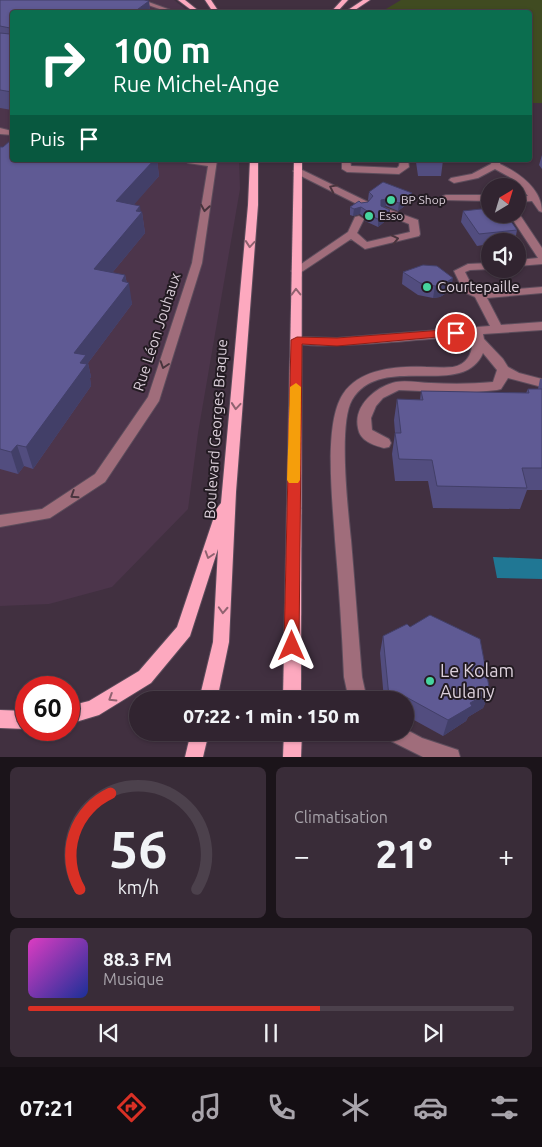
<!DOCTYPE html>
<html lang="fr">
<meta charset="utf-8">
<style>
:root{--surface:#312430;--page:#392c38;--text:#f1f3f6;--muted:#a8a4ab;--line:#4c414c;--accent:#d93025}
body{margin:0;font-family:Ubuntu,sans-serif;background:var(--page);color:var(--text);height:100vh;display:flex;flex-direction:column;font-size:19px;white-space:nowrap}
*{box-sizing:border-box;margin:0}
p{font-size:16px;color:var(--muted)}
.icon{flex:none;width:28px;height:28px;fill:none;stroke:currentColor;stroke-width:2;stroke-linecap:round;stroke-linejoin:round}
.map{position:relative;height:757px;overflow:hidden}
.sheet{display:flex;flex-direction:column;gap:10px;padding:10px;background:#1b141a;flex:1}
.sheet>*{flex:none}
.banner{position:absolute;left:10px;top:10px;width:522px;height:152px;border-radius:5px;box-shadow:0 1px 4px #0004,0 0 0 1px var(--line);background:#0b6e4f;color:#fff;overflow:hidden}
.needle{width:32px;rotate:38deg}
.controls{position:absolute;left:481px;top:178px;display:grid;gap:10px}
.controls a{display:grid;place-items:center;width:45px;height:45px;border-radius:50%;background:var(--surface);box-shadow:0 1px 4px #0004,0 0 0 1px var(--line);font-size:25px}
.speed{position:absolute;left:15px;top:676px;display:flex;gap:10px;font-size:25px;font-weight:700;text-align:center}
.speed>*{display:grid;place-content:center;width:65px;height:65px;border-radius:50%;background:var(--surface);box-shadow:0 1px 4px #0004,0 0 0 1px var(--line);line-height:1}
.speed .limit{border:8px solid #d22;background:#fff;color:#111}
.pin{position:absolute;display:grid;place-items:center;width:42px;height:42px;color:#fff;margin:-21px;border:2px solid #fff;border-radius:50%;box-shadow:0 1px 5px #0007}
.me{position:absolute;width:55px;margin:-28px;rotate:0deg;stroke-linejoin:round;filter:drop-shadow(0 0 4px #0008)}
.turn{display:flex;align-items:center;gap:18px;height:105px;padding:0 20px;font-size:22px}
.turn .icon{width:65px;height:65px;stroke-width:2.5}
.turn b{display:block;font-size:35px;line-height:42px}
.then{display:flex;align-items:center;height:48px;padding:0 20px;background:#0003;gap:10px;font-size:19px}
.big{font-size:38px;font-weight:800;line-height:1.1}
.sheet .tile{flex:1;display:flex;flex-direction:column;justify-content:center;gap:8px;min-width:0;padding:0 18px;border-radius:8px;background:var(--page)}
.sheet .dial{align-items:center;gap:0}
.dial svg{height:130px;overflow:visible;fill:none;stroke:var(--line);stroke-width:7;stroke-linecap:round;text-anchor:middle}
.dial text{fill:var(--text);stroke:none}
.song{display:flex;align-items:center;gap:15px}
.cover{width:60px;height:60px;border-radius:8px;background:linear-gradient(135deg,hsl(310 70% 55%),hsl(230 70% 35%))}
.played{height:5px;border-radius:2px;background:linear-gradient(90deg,var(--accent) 60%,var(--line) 60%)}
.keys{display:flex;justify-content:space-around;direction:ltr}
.heat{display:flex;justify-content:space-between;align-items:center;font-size:28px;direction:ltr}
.sheet .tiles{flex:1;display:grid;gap:10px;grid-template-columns:1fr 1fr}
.tile:last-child{grid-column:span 2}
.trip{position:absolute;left:129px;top:691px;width:285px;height:50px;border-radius:25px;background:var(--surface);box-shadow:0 1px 4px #0004,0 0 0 1px var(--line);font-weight:800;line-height:50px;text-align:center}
.menu{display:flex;height:80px;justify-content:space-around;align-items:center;background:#140e13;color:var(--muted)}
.menu .icon{width:35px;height:35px}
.menu .active{color:var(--accent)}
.menu b{font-size:22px;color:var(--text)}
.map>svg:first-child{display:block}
.built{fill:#4c354b}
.green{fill:#404b21}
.water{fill:#207794}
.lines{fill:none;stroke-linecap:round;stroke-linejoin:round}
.minor-casing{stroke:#5d4d5c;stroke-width:2}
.major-casing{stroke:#5d4d5c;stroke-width:2}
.minor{fill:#a06d7b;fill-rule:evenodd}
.major{fill:#fda9bf;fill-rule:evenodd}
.wall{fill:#524d7f}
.shaded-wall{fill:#423f68}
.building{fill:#5f5a94;stroke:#423f68}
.oneway{stroke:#48343d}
.oneway2{stroke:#906270}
.route{fill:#d93025;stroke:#8d1f18}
.slow{fill:#f59e0b}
.poi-dot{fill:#46d49e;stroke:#231b22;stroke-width:2}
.labels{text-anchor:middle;stroke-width:4;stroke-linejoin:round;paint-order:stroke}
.far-poi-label{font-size:12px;fill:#dcd0db;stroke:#231b22;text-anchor:start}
.poi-label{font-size:15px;fill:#dcd0db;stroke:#231b22;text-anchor:start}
.street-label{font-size:15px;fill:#dcd0db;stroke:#231b22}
.near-poi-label{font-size:18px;fill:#dcd0db;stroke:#231b22;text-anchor:start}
</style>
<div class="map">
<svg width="542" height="757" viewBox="0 0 542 757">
<rect width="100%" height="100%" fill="#413040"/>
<path class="built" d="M0 0H174L189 12H12V160H239L240 189 198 433 188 509 112 587 49 604 0 606Z"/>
<path class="green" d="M401 0H542V103H530V12H381Z"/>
<path class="water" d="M493 557 542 559V579L497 578Z"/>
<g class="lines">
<defs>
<g id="minor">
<path d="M134 0H143L176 12H168Z"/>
<path d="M0 128 12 131V135L0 134Z"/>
<path d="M184 160H217L202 263 159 401 105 482 50 518 0 527V515L42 509 95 474 148 397 192 263 208 166 188 163Z"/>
<path d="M342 160H350L351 166 397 168 399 166 400 160H408L409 167 399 174 347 172 342 169Z"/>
<path d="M492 160H500V164C519 173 542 189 542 212L539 211 532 201 518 202V196H528L515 180 495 169 478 178 454 183 449 180 451 178 472 174 491 164Z"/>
<path d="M298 168 368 202 370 204 366 209H360L359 205 295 173 293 171Z"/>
<path d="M446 195H490V201L443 200V196Z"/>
<path d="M385 208 418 220 420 234 419 236 365 249 351 239 300 273 296 274 291 271 348 232 355 217 359 216 364 219 357 233 367 242 410 232 409 224 382 213V209Z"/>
<path d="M518 212 542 248V264L518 266V260L538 258 509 214H518Z"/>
<path d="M490 263V269H492L470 270 465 272 473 288 481 292 542 287V293L487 298 501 325 542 322V330L483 334 484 339 503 359 508 367 519 373 542 379V387L508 378 501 389 497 390 467 393 399 390 383 398 376 406 371 418 372 430 389 439 391 443 389 447 384 448C373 445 360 441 358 428 353 405 377 386 396 382 407 380 420 383 431 383 452 384 472 384 493 382L497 370 483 353C463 400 381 351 352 400 338 424 348 511 351 540 355 586 358 631 362 677L367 700H349L344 677C342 631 339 586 335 540 333 504 323 424 343 394 360 368 398 366 426 367 435 367 444 368 453 367 469 364 475 349 471 335 447 337 301 353 291 341L297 337 337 338 490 326 475 297 464 292 454 271 468 264Z"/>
<path d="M405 729 422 738 458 750 460 757H423L385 738 382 732H405Z"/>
</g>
<g id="major">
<path d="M178 0H185L200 12H194Z"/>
<path d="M205 0H211L219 12H213Z"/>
<path d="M342 0H348L337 12H331Z"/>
<path d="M363 0H370L352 12H345Z"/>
<path d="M250 160H258V205L236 492 229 642 217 700H199L213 642 218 549 190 636 151 683 99 715 69 724V706L89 701 139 671 177 627 217 508 221 503 248 205Z"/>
<path d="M294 160H302L301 700H283Z"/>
<path d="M0 710 26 711V729L0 728Z"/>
<path d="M191 732H209L203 757H185Z"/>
<path d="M284 732H302L301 757H283Z"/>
</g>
</defs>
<use href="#minor" class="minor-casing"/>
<use href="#major" class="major-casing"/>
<use href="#minor" class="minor"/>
<use href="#major" class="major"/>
</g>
<g class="wall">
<path d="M0 0 149 1 150 12H12V110L0 108Z"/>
<path d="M0 147 12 160H157L159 176 133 205 141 212H142L145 233 112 273 125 275 132 304 88 363 91 377 90 378 91 386 33 469 24 466 18 474 0 469Z"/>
<path d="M542 155V169L539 165Z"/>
<path d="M377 160H399L398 162H377Z"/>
<path d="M409 160H443L441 176H418L416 162H410Z"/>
<path d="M369 192 412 193 411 201 398 211 386 206 383 207 389 218 378 227 365 221V218L360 214 353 216 350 215V207L361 203 368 202 369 201 368 200Z"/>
<path d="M463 211 517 230 515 241H490V244L477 246 461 222Z"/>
<path d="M403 272 451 290 440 297 433 298 418 295 402 284Z"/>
<path d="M540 379H542V490H527L520 509 433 508 428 481H395L392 454 395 433 394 420 397 399 420 400 421 391 526 393 528 389H538Z"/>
<path d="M410 627 490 692 483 708 468 717 466 721 443 736 405 715V700H384L380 653 383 636Z"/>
</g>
<g class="shaded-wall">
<path d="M149 1 150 12H134Z"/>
<path d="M152 160H157L159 176 119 222 116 201Z"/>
<path d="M412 193 411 201 398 211 399 203Z"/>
<path d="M386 199V206L380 208 381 200Z"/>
<path d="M140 206 141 214 142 212 145 233 98 290 94 269Z"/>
<path d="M361 207 360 214 353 216 354 209Z"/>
<path d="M390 210 389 218 378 227V219Z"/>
<path d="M125 275 127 285 129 283 132 304 88 363 91 377 90 378 91 386 33 469 26 447 74 353Z"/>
<path d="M453 278 451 290 440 297 433 298 435 286Z"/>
<path d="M17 445 24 466 18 474 11 452Z"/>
<path d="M397 692 395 700H388L389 697Z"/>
<path d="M490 692 483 708 468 717 466 721 443 736 448 720 470 703Z"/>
</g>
<g class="building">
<path d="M0 0H144L149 1 134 12H12V92L0 90V33L10 34V28L0 26Z"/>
<path d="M12 139V160H154L116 201 140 206 136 211 142 212 94 269 125 275 122 281 129 283 74 353 86 355 80 363 87 364 26 447 17 445 11 452 0 449V147H3Z"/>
<rect x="420" y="160" width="23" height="1"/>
<path d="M383 182 412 193 399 203 386 199 381 200V206L390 210 378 219 366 214 367 211 361 207 354 209 350 207 359 201 361 203 368 202 373 196 369 192Z"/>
<path d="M490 208V214H506L517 230 479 234 463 211Z"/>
<path d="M423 265 437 266 453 278 442 285 435 286 420 283 403 272Z"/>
<path d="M528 389H542V468H522L527 488 437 486 432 460 399 459 395 433H401L397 399 423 400 421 391 529 393Z"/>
<path d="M430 615 480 639 490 692 470 703 472 706 448 720 397 692 389 697 383 636 407 624 410 627Z"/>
</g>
<defs><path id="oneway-chevron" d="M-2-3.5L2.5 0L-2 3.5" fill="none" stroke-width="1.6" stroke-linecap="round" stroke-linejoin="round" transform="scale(1.25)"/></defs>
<g class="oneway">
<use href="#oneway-chevron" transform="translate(333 188) rotate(-154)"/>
<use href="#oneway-chevron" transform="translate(205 208) rotate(99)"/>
<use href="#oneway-chevron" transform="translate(395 239) rotate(-13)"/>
<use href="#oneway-chevron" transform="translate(164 365) rotate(108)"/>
<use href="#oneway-chevron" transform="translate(74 495) rotate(147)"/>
</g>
<g class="oneway2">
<use href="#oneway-chevron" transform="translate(250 244) rotate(95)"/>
<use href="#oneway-chevron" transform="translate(296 292) rotate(-91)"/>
<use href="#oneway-chevron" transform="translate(236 406) rotate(95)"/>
<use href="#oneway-chevron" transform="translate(209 555) rotate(108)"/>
<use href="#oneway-chevron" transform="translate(223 610) rotate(93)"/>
<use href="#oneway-chevron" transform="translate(112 698) rotate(148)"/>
</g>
<path class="route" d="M456 329 460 330 461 333 460 335 337 346 302 344 299 646 297 651 292 653 286 651 284 646 291 340 297 337 337 338Z"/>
<path class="slow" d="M296 383 301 387 300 480 298 483H289L287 480 290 387Z"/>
<g class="poi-dot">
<circle cx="391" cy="200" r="5"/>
<circle cx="369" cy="216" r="5"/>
<circle cx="427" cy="287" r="5"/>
<circle cx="430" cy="681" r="5"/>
</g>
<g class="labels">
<g class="far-poi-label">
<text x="401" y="204">BP Shop</text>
<text x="379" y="220">Esso</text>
</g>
<g class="poi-label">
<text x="437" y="292">Courtepaille</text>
</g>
<g class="street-label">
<text transform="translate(157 332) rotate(-72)" y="5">Rue Léon Jouhaux</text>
<text transform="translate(216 429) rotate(-86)" y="5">Boulevard Georges Braque</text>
</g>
<g class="near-poi-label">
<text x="440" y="677">Le Kolam<tspan x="440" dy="21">Aulany</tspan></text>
</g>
</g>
</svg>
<div class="controls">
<a><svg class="needle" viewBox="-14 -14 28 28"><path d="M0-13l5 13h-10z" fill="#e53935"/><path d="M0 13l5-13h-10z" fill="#a8a4ab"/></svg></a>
<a><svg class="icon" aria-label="sound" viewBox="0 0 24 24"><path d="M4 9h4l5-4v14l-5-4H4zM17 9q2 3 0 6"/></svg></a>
</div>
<div class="speed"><div class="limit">60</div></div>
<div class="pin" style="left:456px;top:333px;background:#d93025"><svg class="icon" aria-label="arrive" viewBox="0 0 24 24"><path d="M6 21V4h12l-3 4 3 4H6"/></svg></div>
<svg class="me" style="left:292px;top:646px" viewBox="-20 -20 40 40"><path d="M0-17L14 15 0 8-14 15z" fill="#d93025" stroke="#fff" stroke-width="4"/></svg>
<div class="trip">07:22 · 1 min · 150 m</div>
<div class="banner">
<div class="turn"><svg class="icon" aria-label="right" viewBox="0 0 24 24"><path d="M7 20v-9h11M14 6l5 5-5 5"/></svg><div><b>100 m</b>Rue Michel-Ange</div></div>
<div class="then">Puis<svg class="icon" aria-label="arrive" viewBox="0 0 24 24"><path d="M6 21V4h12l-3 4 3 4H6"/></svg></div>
</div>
</div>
<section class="sheet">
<div class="tiles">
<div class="tile dial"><svg viewBox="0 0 100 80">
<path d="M14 69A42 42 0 1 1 86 69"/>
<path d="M14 69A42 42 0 0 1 33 10" stroke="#d93025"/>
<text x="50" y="56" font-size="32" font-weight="700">56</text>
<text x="50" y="72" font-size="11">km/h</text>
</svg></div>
<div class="tile"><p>Climatisation</p>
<div class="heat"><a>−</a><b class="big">21°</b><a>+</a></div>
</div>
<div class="tile">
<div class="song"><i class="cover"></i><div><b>88.3 FM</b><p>Musique</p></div></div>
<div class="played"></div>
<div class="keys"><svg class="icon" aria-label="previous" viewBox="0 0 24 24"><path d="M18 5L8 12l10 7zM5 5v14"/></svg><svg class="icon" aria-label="pause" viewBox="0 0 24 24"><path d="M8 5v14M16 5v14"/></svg><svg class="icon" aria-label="next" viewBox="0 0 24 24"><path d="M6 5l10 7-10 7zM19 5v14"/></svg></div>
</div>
</div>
</section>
<nav class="menu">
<b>07:21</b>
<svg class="icon active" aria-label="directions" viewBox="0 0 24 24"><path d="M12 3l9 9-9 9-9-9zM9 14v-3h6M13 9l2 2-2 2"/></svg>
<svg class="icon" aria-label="music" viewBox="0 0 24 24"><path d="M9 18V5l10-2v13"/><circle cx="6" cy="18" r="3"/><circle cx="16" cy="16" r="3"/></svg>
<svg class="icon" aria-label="phone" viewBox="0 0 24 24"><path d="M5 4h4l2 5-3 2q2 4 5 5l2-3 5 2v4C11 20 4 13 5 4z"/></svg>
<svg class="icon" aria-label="climate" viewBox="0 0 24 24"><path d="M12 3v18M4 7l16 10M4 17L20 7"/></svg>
<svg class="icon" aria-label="car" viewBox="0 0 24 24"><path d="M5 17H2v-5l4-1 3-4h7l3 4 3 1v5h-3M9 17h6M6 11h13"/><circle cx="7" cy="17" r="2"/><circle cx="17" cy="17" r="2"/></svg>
<svg class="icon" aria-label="filters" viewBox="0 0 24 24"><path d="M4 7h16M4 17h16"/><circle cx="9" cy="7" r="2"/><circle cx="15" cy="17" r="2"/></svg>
</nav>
